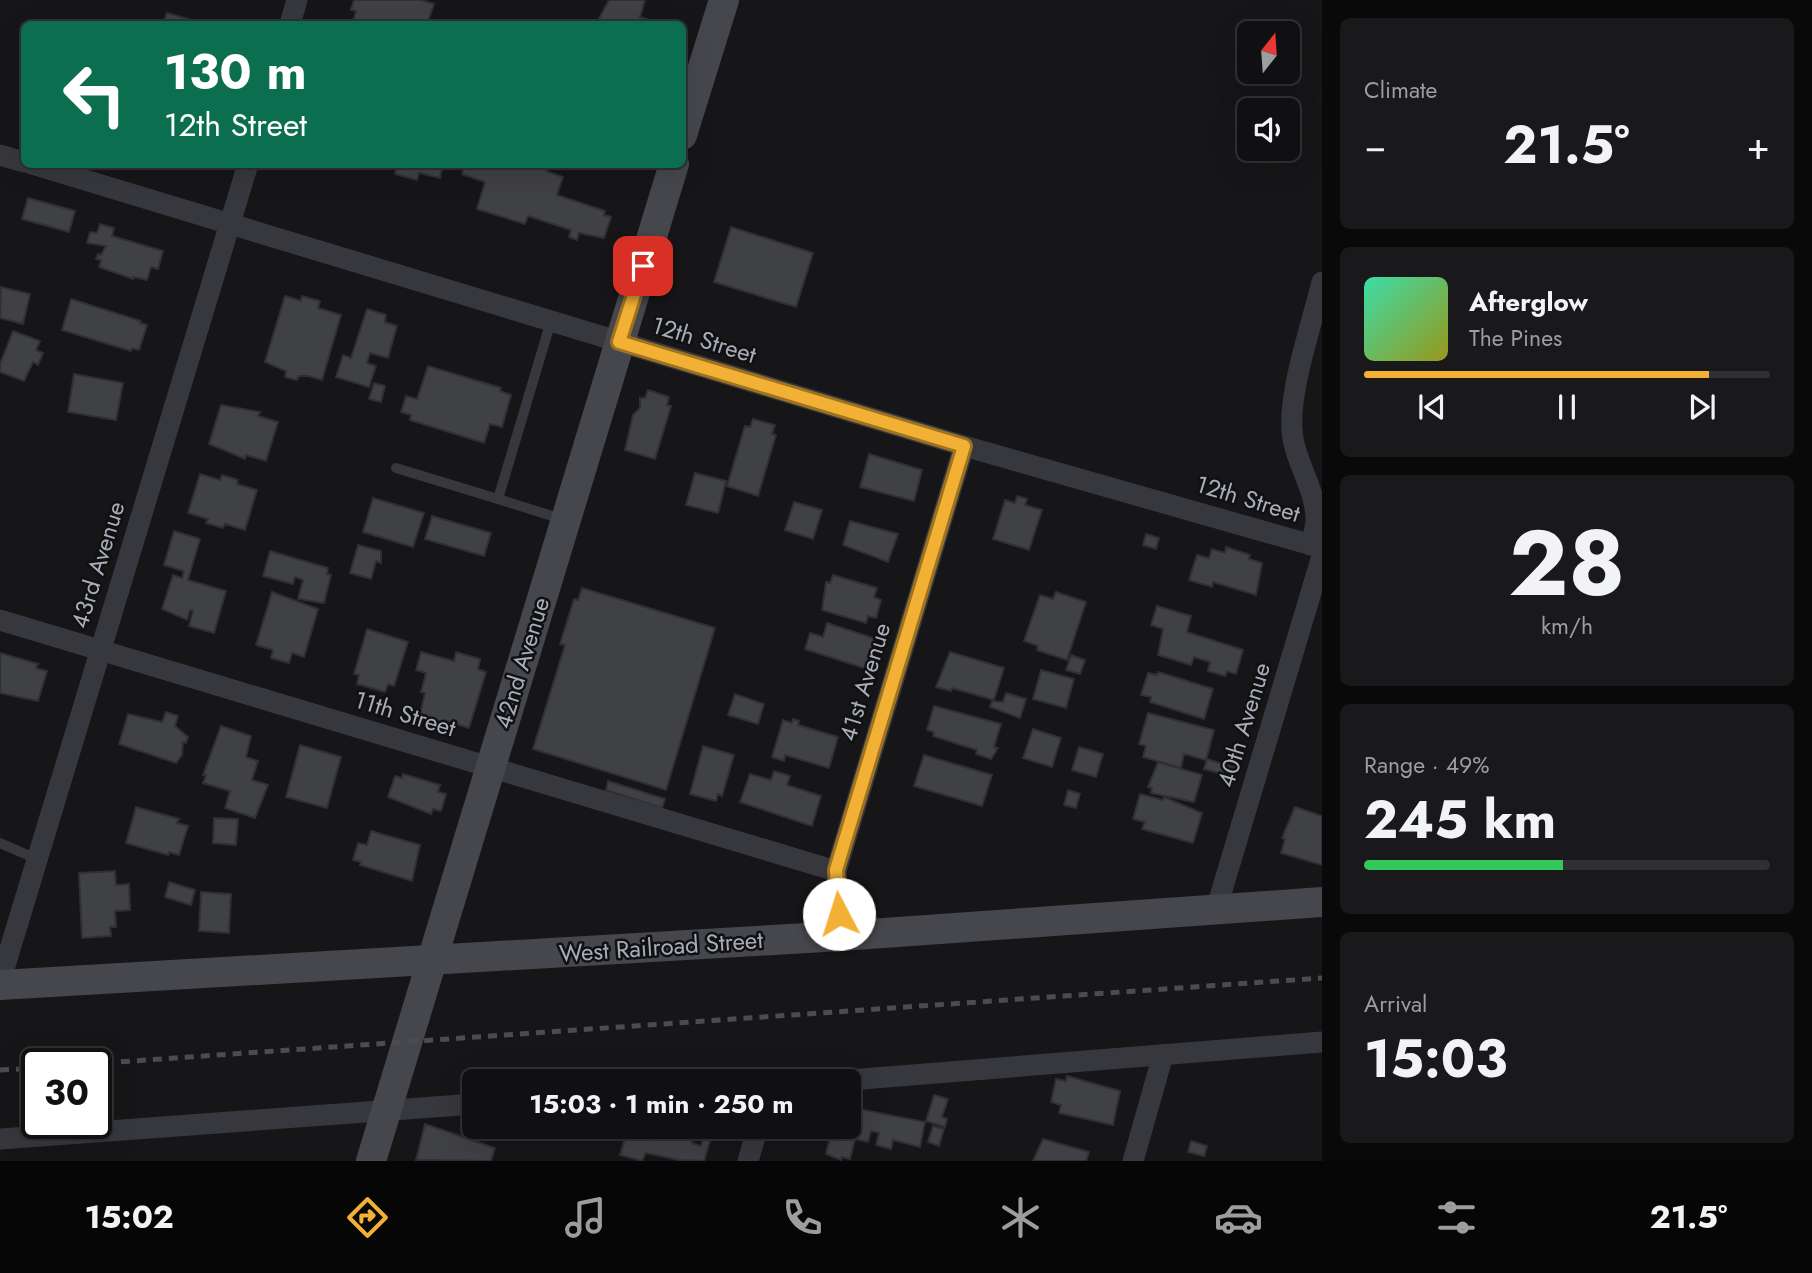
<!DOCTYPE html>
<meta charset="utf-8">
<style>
:root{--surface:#101012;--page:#19191b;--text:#f1f3f6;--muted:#9c9d9f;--line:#303032;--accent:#f2b134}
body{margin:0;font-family:Jost,sans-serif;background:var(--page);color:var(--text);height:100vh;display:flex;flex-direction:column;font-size:26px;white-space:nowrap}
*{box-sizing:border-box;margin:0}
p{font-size:23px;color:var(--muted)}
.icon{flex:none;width:38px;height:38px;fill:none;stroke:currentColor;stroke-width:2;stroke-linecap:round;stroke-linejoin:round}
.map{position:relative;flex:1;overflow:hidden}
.drawer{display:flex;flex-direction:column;gap:18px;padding:18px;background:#09090a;width:490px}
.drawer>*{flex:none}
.guide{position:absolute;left:21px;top:21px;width:665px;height:147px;border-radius:10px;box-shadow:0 7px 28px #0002,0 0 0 2px var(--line);background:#0b6e4f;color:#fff;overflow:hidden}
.needle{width:46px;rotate:17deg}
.tools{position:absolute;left:1237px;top:21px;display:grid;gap:14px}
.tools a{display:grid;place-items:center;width:63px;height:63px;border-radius:10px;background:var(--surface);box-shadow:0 7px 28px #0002,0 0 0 2px var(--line);font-size:35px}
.speed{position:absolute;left:21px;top:1048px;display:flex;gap:14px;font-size:35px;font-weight:700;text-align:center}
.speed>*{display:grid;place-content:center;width:91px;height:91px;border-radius:50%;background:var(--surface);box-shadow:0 7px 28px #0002,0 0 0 2px var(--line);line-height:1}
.speed .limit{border:4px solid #111;border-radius:10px;background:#fff;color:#111}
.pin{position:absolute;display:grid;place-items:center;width:60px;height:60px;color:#fff;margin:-30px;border-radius:14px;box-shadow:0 4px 10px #0006}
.me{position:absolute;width:77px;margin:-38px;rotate:355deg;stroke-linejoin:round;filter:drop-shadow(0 0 5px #0008)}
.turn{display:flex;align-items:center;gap:24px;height:147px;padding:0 28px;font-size:32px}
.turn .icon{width:91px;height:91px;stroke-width:2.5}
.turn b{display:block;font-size:49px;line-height:60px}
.big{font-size:52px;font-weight:700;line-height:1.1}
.drawer .widget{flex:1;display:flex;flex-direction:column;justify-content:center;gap:10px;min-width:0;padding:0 24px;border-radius:10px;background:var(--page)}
.drawer .dial{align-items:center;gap:0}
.dial b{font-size:91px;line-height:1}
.song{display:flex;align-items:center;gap:21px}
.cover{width:84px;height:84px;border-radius:10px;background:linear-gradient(135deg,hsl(160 70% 55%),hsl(60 70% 35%))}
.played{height:7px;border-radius:4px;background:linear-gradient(90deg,var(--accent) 85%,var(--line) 85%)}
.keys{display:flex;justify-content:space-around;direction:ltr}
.heat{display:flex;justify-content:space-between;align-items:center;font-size:38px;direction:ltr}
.charge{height:10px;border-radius:5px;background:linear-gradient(90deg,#34c759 49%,var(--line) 0)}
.trip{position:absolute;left:462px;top:1069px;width:399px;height:70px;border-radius:10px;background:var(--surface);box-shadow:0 7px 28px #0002,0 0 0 2px var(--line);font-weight:700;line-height:70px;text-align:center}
.menu{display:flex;height:112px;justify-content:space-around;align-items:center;background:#060607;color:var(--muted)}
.menu .icon{width:49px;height:49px}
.menu .current{color:var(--accent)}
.menu b{font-size:32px;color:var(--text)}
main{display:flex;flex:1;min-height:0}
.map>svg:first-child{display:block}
.building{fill:#404145;stroke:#303034;stroke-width:2}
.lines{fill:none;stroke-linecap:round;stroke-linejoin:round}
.lane{stroke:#37383d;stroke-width:10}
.street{stroke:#37383d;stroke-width:21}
.secondary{stroke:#45474d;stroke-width:30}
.rail{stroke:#4a4c52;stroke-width:5;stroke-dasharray:9 7;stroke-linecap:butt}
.route-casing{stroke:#9d7322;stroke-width:18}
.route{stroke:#f2b134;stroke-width:12}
.labels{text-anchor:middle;stroke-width:5;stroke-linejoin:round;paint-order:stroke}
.street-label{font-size:24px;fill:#a8adb8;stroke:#111113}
</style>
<main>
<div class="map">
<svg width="1322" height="1161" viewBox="0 0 1322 1161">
<rect width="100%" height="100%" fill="#161618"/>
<g class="building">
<path d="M354 0H421L434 4 427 24H352L356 11 351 10Z"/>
<path d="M609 0H645L640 17 649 20 648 24H596Z"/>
<path d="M167 13 206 24H163Z"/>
<path d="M398 164H443L440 178 419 173 417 180 395 174Z"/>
<path d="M465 164H548L546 171 563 177 557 195 605 211 604 215 611 217 604 238 579 233 577 240 569 237 571 230 528 216 525 224 477 209 485 182 462 174Z"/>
<path d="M28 198 75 211 69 232 22 219Z"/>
<path d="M100 224 114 228 112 236 163 251 158 269 151 267 147 280 134 277 133 279 99 267 101 260 96 259 98 254 101 255 106 246 87 243 90 232 97 233Z"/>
<path d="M731 227 813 253 796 307 714 282Z"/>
<path d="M1 287 30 294 23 324 0 318Z"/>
<path d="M285 296 301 301 302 296 320 301 318 308 341 315 322 380 308 376H299L297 380 285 377 286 371 265 362Z"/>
<path d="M71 299 141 321 140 323 147 325 139 350 132 348 131 351 62 330Z"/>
<path d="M367 309 386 315 385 322 397 326 388 358 370 353 367 363 376 366 369 387 336 377 343 355 351 358Z"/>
<path d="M13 331 40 341 36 350 43 353 38 365 33 362 24 381 0 372V364Z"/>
<path d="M428 366 501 388 500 391 511 395 502 427 490 424 484 443 410 420 411 415 401 412 406 396 417 399Z"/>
<path d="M74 374 123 383 116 420 68 412Z"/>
<path d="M374 383 385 386 381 402 369 399Z"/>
<path d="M648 390 669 397 667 405 671 406 655 459 625 450 633 415 640 408V398H645Z"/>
<path d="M221 405 260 412 258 416 278 422 266 461 246 455 245 459 209 444Z"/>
<path d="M753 419 775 425 772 434 776 435 758 496 727 486 745 426 750 427Z"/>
<path d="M869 454 922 470 914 501 860 487Z"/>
<path d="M695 473 726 481 718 513 686 505Z"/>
<path d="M200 474 220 480 222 475 238 480 237 484 257 490 245 530 225 524 223 528 206 523 208 519 188 513Z"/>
<path d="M1017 496 1027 499 1025 505 1042 510 1029 550 993 539 1005 500 1015 503Z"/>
<path d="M373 498 424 513 413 547 363 532Z"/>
<path d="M794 502 822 510 813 539 785 530Z"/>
<path d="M432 516 491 533 484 556 425 539Z"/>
<path d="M850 521 898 534 888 562 843 545Z"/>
<path d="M174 531 200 539 188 580 226 591 214 633 189 626 193 611 190 610 187 620 162 609 173 575 182 578 184 571 164 565Z"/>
<path d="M1146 534 1159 538 1156 549 1143 545Z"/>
<path d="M358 545 381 551V563L376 561 371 579 350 573Z"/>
<path d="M1226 547 1250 555 1249 559 1262 563 1256 595 1213 582 1212 587 1189 580 1197 555 1209 558 1212 549 1225 553Z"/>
<path d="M270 551 328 568 327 574 331 575 324 603 298 599 303 580 295 577 293 584 263 576Z"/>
<path d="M833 575 877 588 874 597 881 600 876 618 868 616 866 623 822 610 826 582 830 583Z"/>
<path d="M582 588 715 628 666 790 533 749 565 645 560 644 574 599 578 600Z"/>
<path d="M272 592 318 609 304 657 292 653 289 663 271 658 273 650 256 645Z"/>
<path d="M1056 592 1086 602 1067 660 1037 650 1038 646 1024 641 1040 595 1053 599Z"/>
<path d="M1157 606 1191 616 1187 632 1243 650 1236 674 1227 671 1225 676 1208 671 1210 662 1194 657 1191 665 1158 655 1163 629 1151 625Z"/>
<path d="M827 623 876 639 867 669 805 649 810 633 823 637Z"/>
<path d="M367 629 408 642 394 686 388 684 385 692 357 684 359 675 354 674Z"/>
<path d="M421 652 454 661 456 652 480 659 478 669 486 672 469 728 443 720 440 728 419 719 425 693 421 692 426 673 416 670Z"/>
<path d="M950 652 1004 668 994 700 952 688 951 691 936 687Z"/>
<path d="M0 653 38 664 36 668 47 671 38 701 0 693Z"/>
<path d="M1071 655 1085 660 1080 674 1066 670Z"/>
<path d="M1041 670 1074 679 1066 708 1033 699Z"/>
<path d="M1158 672 1213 689 1204 719 1150 702 1151 697 1141 695 1148 673 1157 675Z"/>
<path d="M1006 693 1026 699 1020 718 990 707 992 701 1003 702Z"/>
<path d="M735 694 764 704 758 724 728 715Z"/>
<path d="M934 706 1001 724 994 747 998 748 991 759 976 754 977 750 933 736 934 732 927 730Z"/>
<path d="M166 712 178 716 175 726 188 737 186 743 183 742 182 755 176 763 119 744 128 714 162 722Z"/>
<path d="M1148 713 1214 730 1206 760 1184 754 1181 768 1143 757 1146 746 1139 744Z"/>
<path d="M793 719 799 721 798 725 838 737 829 768 785 755 784 761 772 757 783 720 792 723Z"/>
<path d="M221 726 251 736 246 757 258 761 252 780 268 785 255 818 225 808 230 791 203 783 206 775H203Z"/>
<path d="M1033 729 1061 738 1052 767 1023 758Z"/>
<path d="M300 745 341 757 327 808 286 797Z"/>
<path d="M703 746 734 755 722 796 718 794 716 801 690 794Z"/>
<path d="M1079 747 1103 754 1096 777 1072 770Z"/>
<path d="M924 755 992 775 982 806 914 786Z"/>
<path d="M1207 759 1236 768 1233 777 1204 769Z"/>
<path d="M1158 762 1202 775 1194 802 1151 793 1152 788 1148 787Z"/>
<path d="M774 771 790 776 787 785 821 796 812 826 740 802 750 774 771 780Z"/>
<path d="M403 774 440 785 438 792 446 794 441 811 433 809 431 814 388 797 395 776 402 778Z"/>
<path d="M608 781 665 799 662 808 606 790Z"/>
<path d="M1068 790 1080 794 1076 808 1064 805Z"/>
<path d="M1140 794 1163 800 1164 797 1202 813 1193 843 1142 829 1145 822 1133 819Z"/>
<path d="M136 807 179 819 177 823 188 826 179 855 169 852 168 855 126 843Z"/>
<path d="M1295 807 1322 816V865L1281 853 1285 839 1282 838Z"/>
<path d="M214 818 238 819 236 845 213 843Z"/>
<path d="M371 831 420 845 412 881 360 865 361 862 353 860 358 843 367 845Z"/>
<path d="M115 871 116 885 129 884 130 910 115 911 116 927H110L111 936 82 938 79 873Z"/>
<path d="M169 882 195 890 191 905 165 897Z"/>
<path d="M201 892 231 894 229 933 199 931Z"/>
<path d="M1067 1076 1120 1091 1113 1125 1059 1113 1061 1105 1051 1102 1056 1079 1066 1081Z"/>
<path d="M934 1095 948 1099 942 1117 947 1119 945 1127 926 1121Z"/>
<path d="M849 1107 925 1122 920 1147 893 1140 891 1149 876 1145 879 1133 871 1131 868 1142 855 1139 850 1159 842 1157 841 1160 826 1154 830 1137 794 1128 849 1127Z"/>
<path d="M425 1124 495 1148 491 1161 416 1160Z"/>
<path d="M933 1126 944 1129 939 1146 928 1142Z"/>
<path d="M668 1127H697L692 1143 701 1146 703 1139 710 1141 704 1161 679 1160 646 1153 642 1161 620 1155 627 1132 652 1140 655 1130 666 1133Z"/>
<path d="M1043 1139 1089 1152 1086 1161H1033Z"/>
<path d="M1191 1141 1207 1146 1204 1156 1188 1152Z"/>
</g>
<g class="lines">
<g class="lane">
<path d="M551 321 498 499 565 520"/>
<path d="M396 468 498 499"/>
<path d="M0 843 37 859"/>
</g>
<g class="street">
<path d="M290 24 297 0"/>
<path d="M0 155 24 162"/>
<path d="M32 164 964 446 1322 548"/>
<path d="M1311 545C1313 536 1316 527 1316 519 1316 489 1294 461 1292 430 1289 389 1312 324 1322 282"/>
<path d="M0 620 836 871"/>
<path d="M1216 910 1322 556"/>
<path d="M841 936 836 871 964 446"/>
<path d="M0 982 248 164"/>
<path d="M824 1082 1322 1042"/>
<path d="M0 1139 474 1104"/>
<path d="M748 1161 758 1127"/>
<path d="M1133 1161 1163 1055"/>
</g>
<g class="secondary">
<path d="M682 135 724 0"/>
<path d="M0 985 841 936 1322 902"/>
<path d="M371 1161 674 164"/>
</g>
<g class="rail">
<path d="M89 1064 1322 978"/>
<path d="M0 1070 37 1068"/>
</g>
</g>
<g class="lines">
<defs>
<path id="route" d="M643 266 619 342 964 446 836 870 839 914"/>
</defs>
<use href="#route" class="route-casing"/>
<use href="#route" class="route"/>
</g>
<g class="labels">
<g class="street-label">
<text transform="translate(704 340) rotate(17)" y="8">12th Street</text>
<text transform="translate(1248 499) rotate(17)" y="8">12th Street</text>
<text transform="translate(98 565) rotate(-73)" y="8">43rd Avenue</text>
<text transform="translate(522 663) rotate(-73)" y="8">42nd Avenue</text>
<text transform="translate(865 682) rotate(-73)" y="8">41st Avenue</text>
<text transform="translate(405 714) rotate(17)" y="8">11th Street</text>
<text transform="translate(1244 725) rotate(-73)" y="8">40th Avenue</text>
<text transform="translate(661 947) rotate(-4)" y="8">West Railroad Street</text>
</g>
</g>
</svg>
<div class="tools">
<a><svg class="needle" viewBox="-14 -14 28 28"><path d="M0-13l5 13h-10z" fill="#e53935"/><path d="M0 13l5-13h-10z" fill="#9c9d9f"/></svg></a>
<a><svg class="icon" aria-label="sound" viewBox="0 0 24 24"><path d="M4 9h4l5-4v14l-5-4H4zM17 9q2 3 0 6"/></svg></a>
</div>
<div class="speed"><div class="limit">30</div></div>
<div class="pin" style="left:643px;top:266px;background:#d93025"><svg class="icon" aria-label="arrive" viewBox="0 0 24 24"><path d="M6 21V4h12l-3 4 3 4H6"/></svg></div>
<svg class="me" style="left:839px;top:914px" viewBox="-20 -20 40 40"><circle r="19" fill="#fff"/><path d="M0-13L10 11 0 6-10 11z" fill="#f2b134"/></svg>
<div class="trip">15:03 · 1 min · 250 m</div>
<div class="guide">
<div class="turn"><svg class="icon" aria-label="left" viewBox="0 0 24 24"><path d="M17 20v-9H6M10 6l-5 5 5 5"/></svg><div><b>130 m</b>12th Street</div></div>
</div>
</div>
<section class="drawer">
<div class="widget"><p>Climate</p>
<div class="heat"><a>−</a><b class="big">21.5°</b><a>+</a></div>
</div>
<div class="widget">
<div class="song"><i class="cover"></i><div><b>Afterglow</b><p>The Pines</p></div></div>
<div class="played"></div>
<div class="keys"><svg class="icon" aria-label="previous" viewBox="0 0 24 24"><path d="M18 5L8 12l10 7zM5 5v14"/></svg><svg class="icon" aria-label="pause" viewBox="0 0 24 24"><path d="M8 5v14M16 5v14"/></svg><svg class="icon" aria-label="next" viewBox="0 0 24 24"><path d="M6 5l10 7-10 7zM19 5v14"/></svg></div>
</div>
<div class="widget dial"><b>28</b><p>km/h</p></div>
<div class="widget"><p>Range · 49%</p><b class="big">245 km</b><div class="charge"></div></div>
<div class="widget"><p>Arrival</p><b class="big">15:03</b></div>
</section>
</main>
<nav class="menu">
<b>15:02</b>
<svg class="icon current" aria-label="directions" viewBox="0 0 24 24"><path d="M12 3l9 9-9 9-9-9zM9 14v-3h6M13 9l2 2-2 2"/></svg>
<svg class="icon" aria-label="music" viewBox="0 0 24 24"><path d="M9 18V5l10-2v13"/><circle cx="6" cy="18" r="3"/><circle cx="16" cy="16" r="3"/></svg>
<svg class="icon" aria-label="phone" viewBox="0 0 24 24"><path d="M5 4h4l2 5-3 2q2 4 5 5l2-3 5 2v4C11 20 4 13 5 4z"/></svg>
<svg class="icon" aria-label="climate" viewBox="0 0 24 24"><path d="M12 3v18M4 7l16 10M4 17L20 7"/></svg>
<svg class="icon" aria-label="car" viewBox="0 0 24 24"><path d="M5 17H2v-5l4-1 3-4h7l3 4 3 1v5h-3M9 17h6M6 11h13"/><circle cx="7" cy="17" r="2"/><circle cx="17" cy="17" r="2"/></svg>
<svg class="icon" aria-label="filters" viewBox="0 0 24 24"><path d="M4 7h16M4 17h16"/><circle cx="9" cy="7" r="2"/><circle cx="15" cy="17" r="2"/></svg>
<b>21.5°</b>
</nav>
